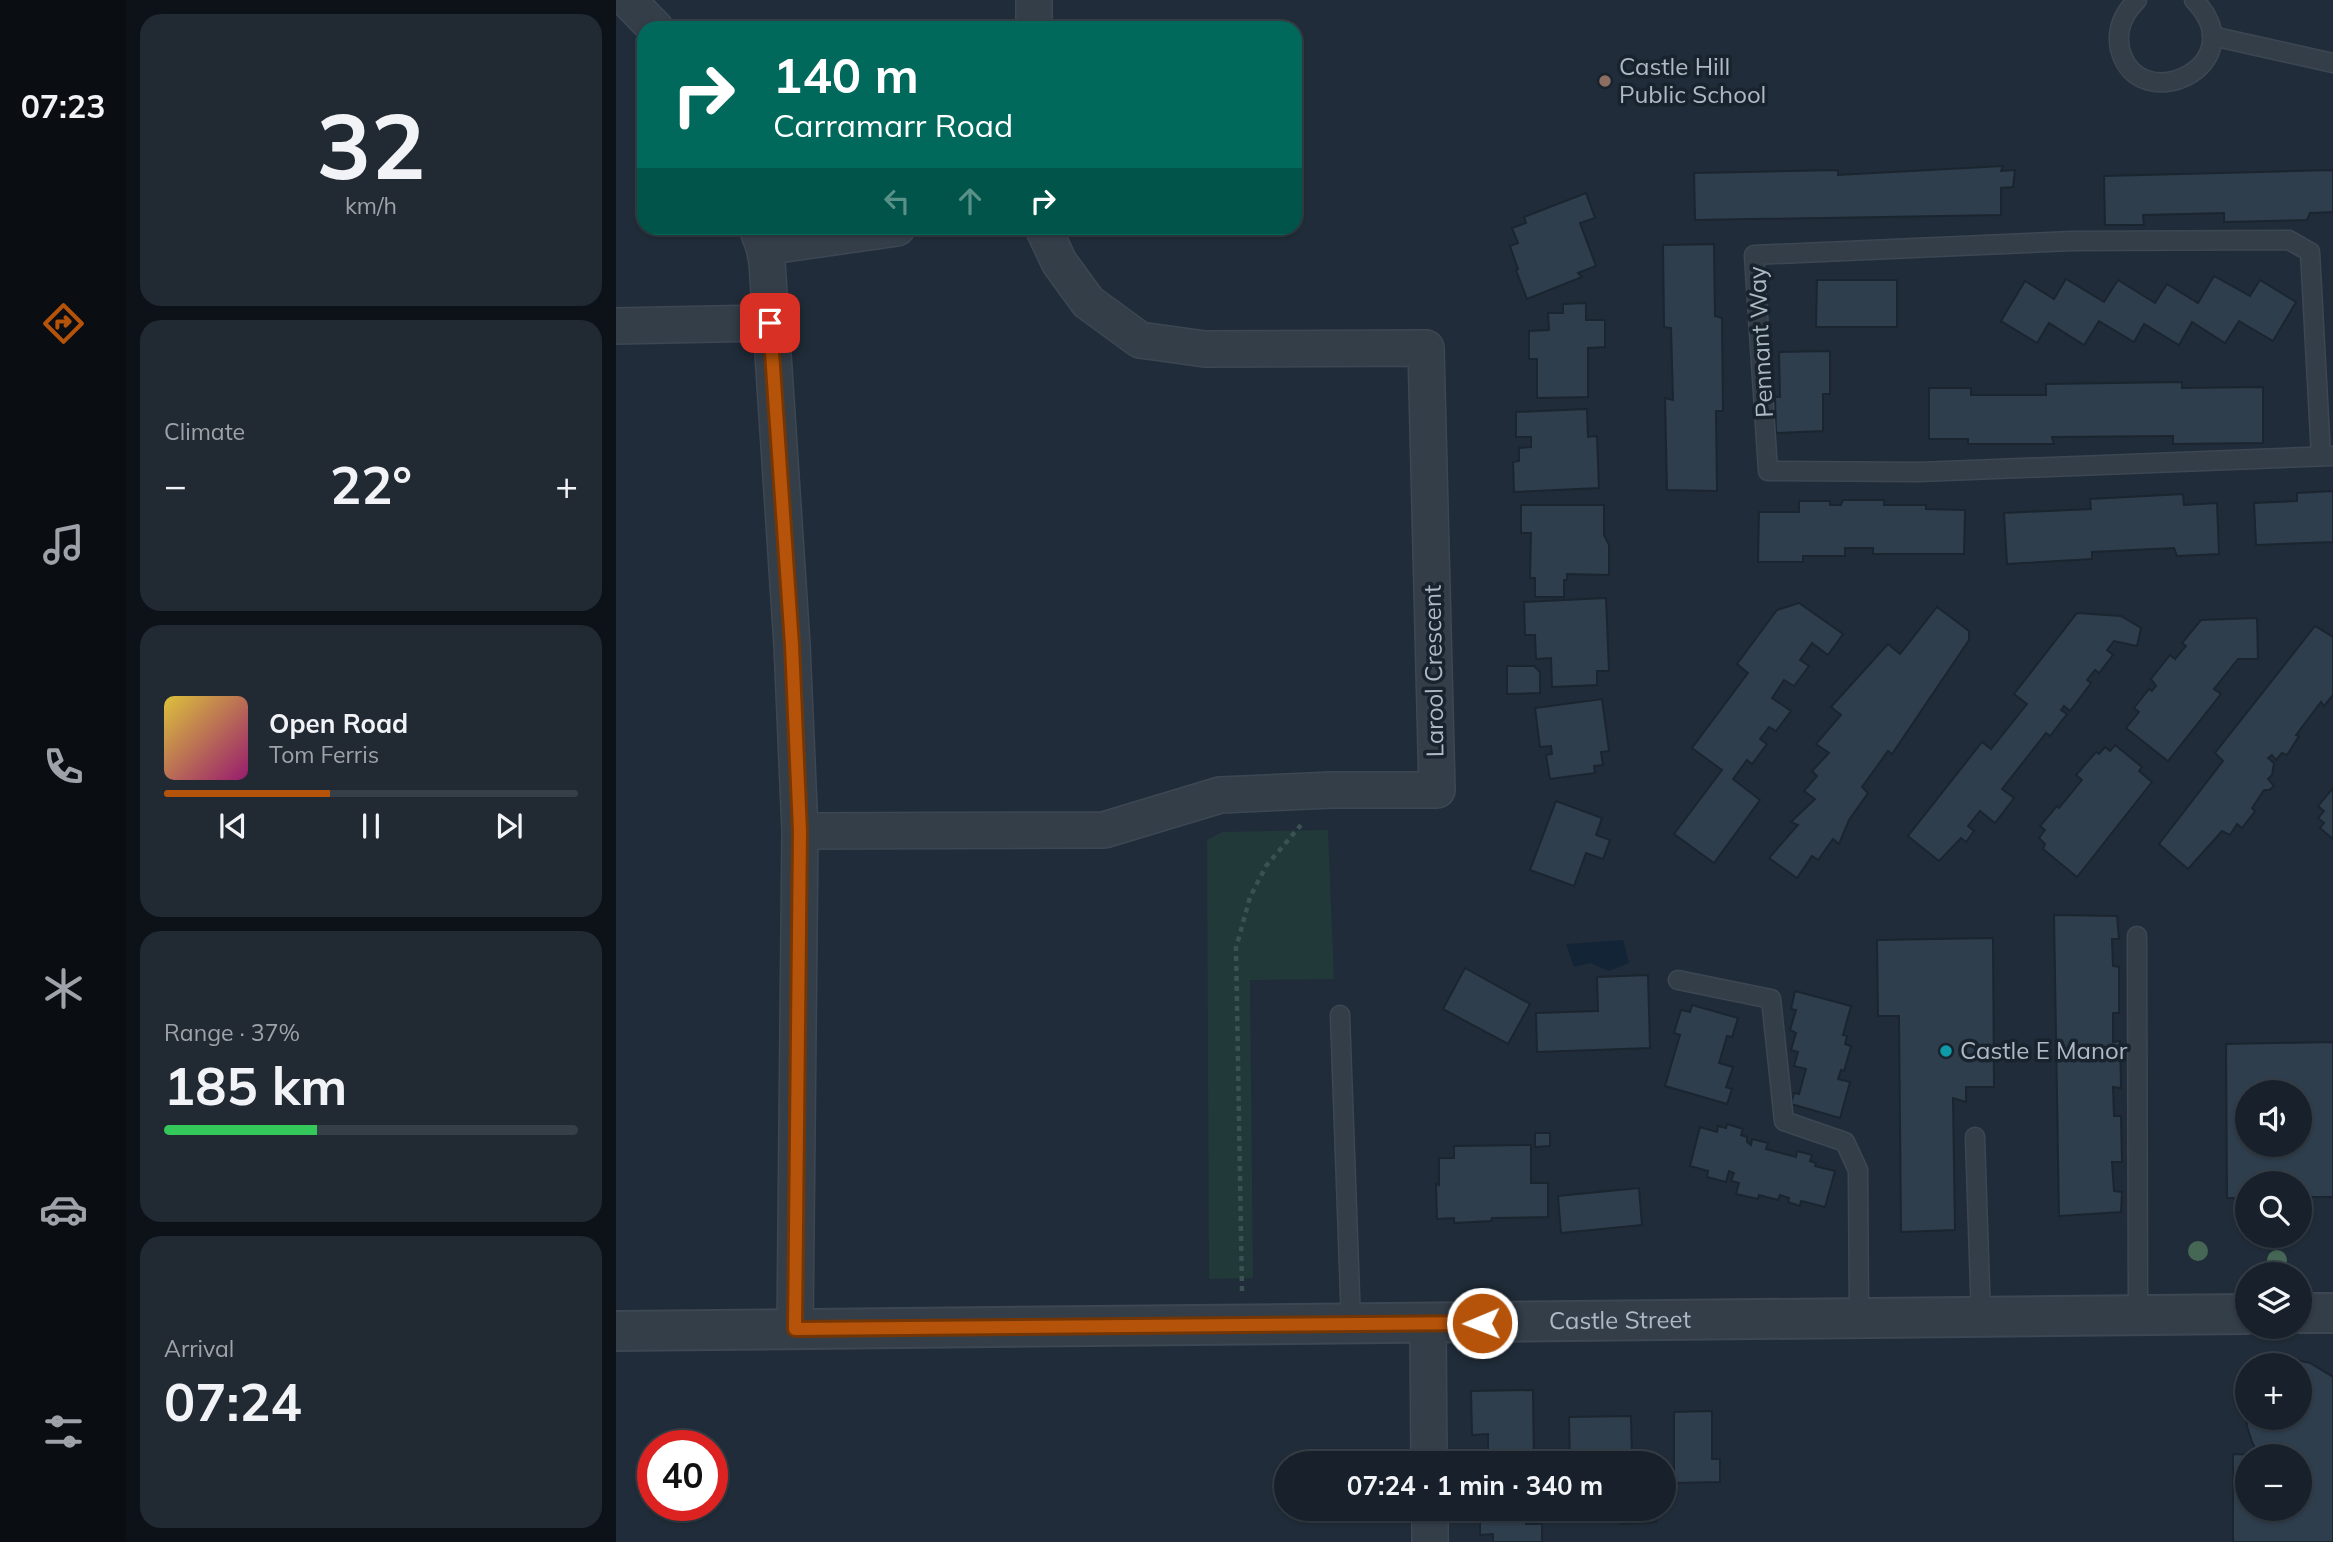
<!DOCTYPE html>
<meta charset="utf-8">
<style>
:root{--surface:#18212b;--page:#212933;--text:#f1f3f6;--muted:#9fa3a9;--line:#363e47;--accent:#b45309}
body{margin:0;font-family:Mulish,sans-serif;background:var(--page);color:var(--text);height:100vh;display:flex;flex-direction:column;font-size:26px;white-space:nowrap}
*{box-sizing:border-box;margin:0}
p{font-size:23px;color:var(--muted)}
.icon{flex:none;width:38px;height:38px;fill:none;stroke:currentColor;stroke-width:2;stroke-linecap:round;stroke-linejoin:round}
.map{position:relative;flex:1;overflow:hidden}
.sheet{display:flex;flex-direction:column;gap:14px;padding:14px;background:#0d1218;width:490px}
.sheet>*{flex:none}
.banner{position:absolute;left:21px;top:21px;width:665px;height:214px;border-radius:21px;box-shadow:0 2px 5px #0004,0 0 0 2px var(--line);background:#00695c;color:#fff;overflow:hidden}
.controls{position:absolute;left:1619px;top:1080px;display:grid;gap:14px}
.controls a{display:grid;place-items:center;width:77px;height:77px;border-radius:50%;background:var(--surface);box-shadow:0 2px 5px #0004,0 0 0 2px var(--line);font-size:35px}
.speed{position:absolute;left:21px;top:1430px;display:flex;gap:14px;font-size:35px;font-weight:700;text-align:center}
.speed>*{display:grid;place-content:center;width:91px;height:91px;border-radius:50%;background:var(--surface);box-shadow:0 2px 5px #0004,0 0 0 2px var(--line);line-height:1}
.speed .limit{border:10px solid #d22;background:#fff;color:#111}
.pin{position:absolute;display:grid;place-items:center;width:60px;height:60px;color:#fff;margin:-30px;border-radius:14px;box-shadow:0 4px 10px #0006}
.me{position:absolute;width:77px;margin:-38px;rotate:269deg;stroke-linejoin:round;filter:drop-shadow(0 0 5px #0008)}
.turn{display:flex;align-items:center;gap:24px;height:147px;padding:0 21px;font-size:32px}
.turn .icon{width:91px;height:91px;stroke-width:2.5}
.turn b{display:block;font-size:49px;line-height:60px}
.lanes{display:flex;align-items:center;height:66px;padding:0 21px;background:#0003;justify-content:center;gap:35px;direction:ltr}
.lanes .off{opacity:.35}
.big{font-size:52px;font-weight:700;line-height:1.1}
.sheet .card{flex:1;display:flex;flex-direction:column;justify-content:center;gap:10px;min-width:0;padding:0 24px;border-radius:21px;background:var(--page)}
.sheet .dial{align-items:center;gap:0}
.dial b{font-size:91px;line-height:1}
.song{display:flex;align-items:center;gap:21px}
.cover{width:84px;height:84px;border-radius:10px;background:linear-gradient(135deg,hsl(50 70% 55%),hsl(320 70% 35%))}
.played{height:7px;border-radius:4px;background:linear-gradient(90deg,var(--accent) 40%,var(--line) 40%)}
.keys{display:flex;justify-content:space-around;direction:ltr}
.heat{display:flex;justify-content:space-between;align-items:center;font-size:38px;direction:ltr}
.charge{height:10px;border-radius:5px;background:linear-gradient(90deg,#34c759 37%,var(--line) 0)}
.trip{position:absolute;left:658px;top:1451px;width:402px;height:70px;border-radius:35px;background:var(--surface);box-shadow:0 2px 5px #0004,0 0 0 2px var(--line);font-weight:700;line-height:70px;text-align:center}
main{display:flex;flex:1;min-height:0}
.dock{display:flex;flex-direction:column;width:126px;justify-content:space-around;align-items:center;background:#0a0d11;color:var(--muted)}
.dock .icon{width:49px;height:49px}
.dock .active{color:var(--accent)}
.dock b{font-size:32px;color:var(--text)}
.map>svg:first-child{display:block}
.green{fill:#22393a}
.water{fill:#142437}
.building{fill:#2f3e4d;stroke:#1b2530;stroke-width:2;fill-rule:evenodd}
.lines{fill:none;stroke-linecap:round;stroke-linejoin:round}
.service-casing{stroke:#3d4753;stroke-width:21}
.minor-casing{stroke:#3d4753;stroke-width:38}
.tertiary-casing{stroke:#3d4753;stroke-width:42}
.path{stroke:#3b5253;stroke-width:4.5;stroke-dasharray:5 5;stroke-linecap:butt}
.service{stroke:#343e49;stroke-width:18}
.minor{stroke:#343e49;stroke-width:35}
.tertiary{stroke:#343e49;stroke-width:38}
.tree{fill:#466756}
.route-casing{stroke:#753606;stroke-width:18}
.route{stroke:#b45309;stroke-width:12}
.education-dot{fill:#8d6e63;stroke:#19232e;stroke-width:2.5}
.culture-dot{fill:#0f9aa8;stroke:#19232e;stroke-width:2.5}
.labels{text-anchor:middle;stroke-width:7;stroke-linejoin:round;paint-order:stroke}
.poi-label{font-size:24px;fill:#aeb9c6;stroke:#19232e;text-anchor:start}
.street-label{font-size:24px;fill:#aeb9c6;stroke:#19232e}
</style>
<main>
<nav class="dock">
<b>07:23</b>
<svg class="icon active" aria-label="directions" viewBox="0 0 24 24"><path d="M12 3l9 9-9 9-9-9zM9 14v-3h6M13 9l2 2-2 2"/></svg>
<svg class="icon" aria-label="music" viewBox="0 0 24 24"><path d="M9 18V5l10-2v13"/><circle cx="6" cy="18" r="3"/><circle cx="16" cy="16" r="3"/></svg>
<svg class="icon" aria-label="phone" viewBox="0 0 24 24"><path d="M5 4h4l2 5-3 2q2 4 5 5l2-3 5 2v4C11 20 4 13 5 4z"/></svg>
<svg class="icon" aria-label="climate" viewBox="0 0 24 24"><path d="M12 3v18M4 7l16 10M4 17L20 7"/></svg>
<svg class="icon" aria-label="car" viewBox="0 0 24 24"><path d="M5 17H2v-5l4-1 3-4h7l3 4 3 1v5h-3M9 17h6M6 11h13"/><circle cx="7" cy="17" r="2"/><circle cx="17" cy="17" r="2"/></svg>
<svg class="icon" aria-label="filters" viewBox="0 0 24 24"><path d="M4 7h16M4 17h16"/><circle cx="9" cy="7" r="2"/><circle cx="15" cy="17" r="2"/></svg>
</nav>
<section class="sheet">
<div class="card dial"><b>32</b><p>km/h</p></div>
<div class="card"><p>Climate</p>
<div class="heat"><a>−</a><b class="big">22°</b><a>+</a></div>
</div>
<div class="card">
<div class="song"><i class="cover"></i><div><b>Open Road</b><p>Tom Ferris</p></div></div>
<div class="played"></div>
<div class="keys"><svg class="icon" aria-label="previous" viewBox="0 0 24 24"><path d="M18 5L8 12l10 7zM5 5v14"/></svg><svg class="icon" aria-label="pause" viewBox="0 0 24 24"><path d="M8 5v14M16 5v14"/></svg><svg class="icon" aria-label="next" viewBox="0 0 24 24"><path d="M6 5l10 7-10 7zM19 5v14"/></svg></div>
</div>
<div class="card"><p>Range · 37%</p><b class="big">185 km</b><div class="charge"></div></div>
<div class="card"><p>Arrival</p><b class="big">07:24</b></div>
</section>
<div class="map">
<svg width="1717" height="1542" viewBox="0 0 1717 1542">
<rect width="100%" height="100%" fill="#202c39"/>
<path class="green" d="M712 830 718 979 634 980 637 1278 593 1279 591 840 606 832Z"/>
<path class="water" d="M1007 940 1013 963 993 971 974 963 958 967 950 944Z"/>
<g class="building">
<path d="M1387 166 1385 171 1399 170 1397 187 1385 188V215L1079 220 1078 173 1222 170V175Z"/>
<path d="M1717 170V212L1694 213 1691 220 1608 222V213L1527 215 1528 225H1489L1488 176Z"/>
<path d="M970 193 979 218 964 223 980 266 962 273 966 277 911 299 900 270 902 269 894 246 902 243 896 228 910 223 908 217Z"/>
<path d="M1098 244 1099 316 1106 318 1107 411H1100L1101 491 1051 490 1049 398 1057 400 1055 328 1048 327 1047 245Z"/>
<path d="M1598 276 1634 296 1644 280 1680 302 1657 341 1623 321 1609 343 1576 322 1563 345 1528 324 1518 342 1483 321 1468 345 1433 323 1421 343 1385 321 1409 281 1438 299 1450 279 1488 302 1502 280 1539 303 1551 284 1582 303Z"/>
<path d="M1201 280H1281V327H1200Z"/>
<path d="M970 303V320H989V347L972 348V397L921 398V359H913V331L933 330 932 313H947V304Z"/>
<path d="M1214 351V394H1207V431L1160 433 1159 397H1164L1163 352Z"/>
<path d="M1566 382V388L1647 387V443L1557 444V436L1436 437 1438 444H1352V439H1313V388H1355V395H1430V384Z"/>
<path d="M971 409 972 437 981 436 983 488 898 492 897 462 903 461V448L915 447V437H900V412Z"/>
<path d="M1717 491V542L1640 545 1638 503 1681 501V493Z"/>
<path d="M1567 494 1568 505 1601 503 1603 554 1561 556 1558 548 1476 552V559L1391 564 1388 513 1475 509 1474 499Z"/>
<path d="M1227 500H1268V505H1310V509L1349 510 1348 554H1257V548H1229V556H1187V562H1142L1143 512H1183V501H1214V505H1225Z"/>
<path d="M905 505H988V535L993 545V575L951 574V580H948V597H919V578H914L915 533H905Z"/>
<path d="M990 598 993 671H981V685L936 687 935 658 920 659 919 635H909L908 602Z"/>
<path d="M1183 603 1227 634 1212 655 1196 643 1184 660 1193 666 1178 686 1168 680 1156 698 1175 711 1160 731 1153 727 1144 739 1151 744 1136 764 1131 760 1117 779 1144 800 1098 863 1058 834 1106 770 1076 748 1132 673 1121 664 1161 610Z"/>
<path d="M1321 607 1353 631V640L1276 754 1272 751 1246 787 1252 793 1233 820 1223 844 1217 839 1202 860 1196 856 1181 878 1153 858 1182 825 1175 822 1199 799 1188 791 1201 776 1196 771 1213 753 1200 744 1225 715 1215 707 1272 644 1284 654Z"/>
<path d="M1461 613 1505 616 1525 628 1521 646 1498 641 1491 650 1497 655 1483 673 1479 670 1471 680 1475 683 1454 711 1448 706 1445 710 1451 714 1434 736 1430 733 1386 789 1398 798 1379 823 1364 811 1352 826 1358 831 1350 842 1345 838 1323 861 1292 836 1366 742 1375 749 1411 704 1398 694Z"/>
<path d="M1641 618 1642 659H1622L1598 689 1605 694 1552 761 1510 728 1523 712 1518 708 1533 689 1536 691 1540 686 1535 679 1554 655 1559 659 1570 646 1566 643 1585 620Z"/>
<path d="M1699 626 1717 637V695L1708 706 1705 702 1680 735 1683 736 1671 755 1666 753 1660 760 1656 755 1652 758 1658 763 1656 775 1652 779 1658 786 1653 790H1648L1636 808 1639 811 1626 828 1621 824 1614 835 1606 831 1572 869 1543 844 1607 761 1599 753Z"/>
<path d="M891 666H918L924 672V693L891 694Z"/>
<path d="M986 699 993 751 985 752 987 765 978 766 979 773 934 779 930 755 936 754 935 746 924 747 919 708Z"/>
<path d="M1499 745 1526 767 1523 771 1536 782 1461 877 1427 849 1429 844 1423 838 1429 830 1424 826 1441 806 1443 808 1466 780 1460 775 1480 752 1483 754 1489 747 1494 751Z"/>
<path d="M1717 788V839L1704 828 1708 823 1702 818 1708 811 1702 806Z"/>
<path d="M940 801 986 818 980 835 994 840 987 859 970 853 958 886 914 870Z"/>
<path d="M1438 915 1501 916 1503 939H1496L1497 966 1503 967V1013H1497V1042L1504 1041 1505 1088 1497 1087 1498 1116H1505L1506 1162H1496L1498 1191 1506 1192 1505 1212 1443 1216Z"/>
<path d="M1377 938 1378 1087H1350V1102L1337 1098 1339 1230 1285 1232 1283 1016H1262L1261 940Z"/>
<path d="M849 968 914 1004 892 1044 827 1009Z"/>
<path d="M1032 975 1034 1048 921 1052 920 1013 982 1011 981 977Z"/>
<path d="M1179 991 1235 1006 1227 1035 1231 1036 1229 1044 1235 1046 1228 1071 1225 1070 1222 1079 1234 1082 1224 1118 1175 1104 1178 1093 1183 1094 1190 1069 1178 1066 1182 1052 1175 1050 1180 1033 1174 1030 1180 1010 1175 1009Z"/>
<path d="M1076 1005 1122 1018 1116 1037 1111 1036 1103 1063 1117 1067 1110 1087 1116 1089 1111 1104 1049 1086 1064 1035 1058 1033 1065 1010 1074 1012Z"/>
<path d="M1717 1042V1197H1684V1183H1631V1198H1611L1610 1044ZM1631 1092H1684V1144H1631Z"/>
<path d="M1111 1124 1127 1129 1125 1135 1131 1137V1142L1135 1145 1136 1139 1152 1143 1150 1149 1180 1157 1181 1151 1196 1155 1194 1161 1200 1163 1199 1166 1219 1171 1209 1207 1185 1201 1184 1206 1172 1202 1173 1198 1164 1195 1162 1200 1143 1195 1142 1199 1120 1194 1123 1183 1115 1181 1118 1173 1113 1171 1110 1182 1091 1177 1092 1171 1074 1166 1084 1127 1101 1132 1102 1126 1110 1128Z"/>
<path d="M919 1133H934V1146L919 1147Z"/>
<path d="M915 1145V1183H932V1217L876 1218 875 1221 838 1223V1218L821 1219 820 1184 823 1185V1158H838V1146Z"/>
<path d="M1023 1188 1026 1225 945 1233 942 1196Z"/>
<path d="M1676 1359 1694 1363 1717 1377V1542H1617V1454L1643 1455 1636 1442 1631 1426 1629 1409 1631 1392V1418H1684V1365H1652L1663 1360ZM1631 1456H1684V1508H1631Z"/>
<path d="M917 1390 918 1463H872V1434L856 1435 855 1391Z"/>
<path d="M1096 1411V1459H1104V1482L1058 1483V1412Z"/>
<path d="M1015 1416 1016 1463H954L953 1417Z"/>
<path d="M864 1508H909L910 1524H926V1542H877V1534L864 1535Z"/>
<path d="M1005 1508H1040V1522L1005 1524Z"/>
</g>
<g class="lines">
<defs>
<g id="service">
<path d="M1521 0C1507 14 1500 29 1504 49 1522 120 1641 65 1578 0"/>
<path d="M1596 36 1717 63"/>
<path d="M1705 456 1694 252 1673 240 1457 241 1138 255 1152 471 1303 472 1717 456"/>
<path d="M1521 936 1522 1315"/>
<path d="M1062 980 1155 999 1168 1121 1229 1142 1242 1170 1243 1319"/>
<path d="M724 1015 735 1323"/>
<path d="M1359 1137 1365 1317"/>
</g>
<g id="minor">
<path d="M12 0 39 28"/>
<path d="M418 0V28"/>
<path d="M141 228 148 247 151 262 176 645 184 831 179 1329"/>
<path d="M148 247 281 228"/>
<path d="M0 326 154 323"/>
<path d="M184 831 488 830 604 795 715 790H821L810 348 589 349 524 340 472 302 443 262 427 228"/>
<path d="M812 1324 813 1463"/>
<path d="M814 1508V1542"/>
</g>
<g id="tertiary">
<path d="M1684 1313H1717"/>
<path id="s1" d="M0 1331 1631 1314"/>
</g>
</defs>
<use href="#service" class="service-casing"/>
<use href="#minor" class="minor-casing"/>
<use href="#tertiary" class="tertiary-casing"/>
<path class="path" d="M626 1291 620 948 634 897 650 866 685 825"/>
<use href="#service" class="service"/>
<use href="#minor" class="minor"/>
<use href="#tertiary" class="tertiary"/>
</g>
<g class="tree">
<circle cx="1582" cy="1251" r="10"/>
<circle cx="1661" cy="1260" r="10"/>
</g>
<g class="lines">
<defs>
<path id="route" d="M154 323 176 645 184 831 179 1329 866 1323"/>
</defs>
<use href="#route" class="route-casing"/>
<use href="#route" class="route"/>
</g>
<circle class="education-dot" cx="989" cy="81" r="7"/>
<circle class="culture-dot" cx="1330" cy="1051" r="7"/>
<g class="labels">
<g class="poi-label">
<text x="1003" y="75">Castle Hill<tspan x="1003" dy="28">Public School</tspan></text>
<text x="1344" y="1059">Castle E Manor</text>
</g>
<g class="street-label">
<text transform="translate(1145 342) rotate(-93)" y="8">Pennant Way</text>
<text transform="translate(818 671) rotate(-91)" y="8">Larool Crescent</text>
<text dy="8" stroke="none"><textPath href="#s1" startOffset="1004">Castle Street</textPath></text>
</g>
</g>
</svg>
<div class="controls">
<a><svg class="icon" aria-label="sound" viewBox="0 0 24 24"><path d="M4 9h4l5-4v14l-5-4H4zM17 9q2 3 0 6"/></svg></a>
<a><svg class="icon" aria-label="search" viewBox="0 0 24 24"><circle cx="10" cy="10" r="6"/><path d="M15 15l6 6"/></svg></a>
<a><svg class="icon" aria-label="layers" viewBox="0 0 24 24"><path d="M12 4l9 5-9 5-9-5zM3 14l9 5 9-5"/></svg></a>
<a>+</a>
<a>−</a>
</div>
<div class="speed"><div class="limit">40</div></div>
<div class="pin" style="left:154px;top:323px;background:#d93025"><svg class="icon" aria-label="arrive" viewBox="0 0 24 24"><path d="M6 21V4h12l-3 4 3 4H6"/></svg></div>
<svg class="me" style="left:866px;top:1323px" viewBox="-20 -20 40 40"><circle r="17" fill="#b45309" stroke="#fff" stroke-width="3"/><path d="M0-11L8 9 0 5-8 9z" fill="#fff"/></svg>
<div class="trip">07:24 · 1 min · 340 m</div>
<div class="banner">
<div class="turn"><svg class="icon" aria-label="right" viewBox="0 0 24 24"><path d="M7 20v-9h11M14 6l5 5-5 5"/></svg><div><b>140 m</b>Carramarr Road</div></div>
<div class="lanes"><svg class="icon off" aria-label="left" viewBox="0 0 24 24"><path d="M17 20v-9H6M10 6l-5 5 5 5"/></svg><svg class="icon off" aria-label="ahead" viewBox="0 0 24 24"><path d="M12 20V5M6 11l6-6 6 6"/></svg><svg class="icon" aria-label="right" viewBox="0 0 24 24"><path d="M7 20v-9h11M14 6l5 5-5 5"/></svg></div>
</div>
</div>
</main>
